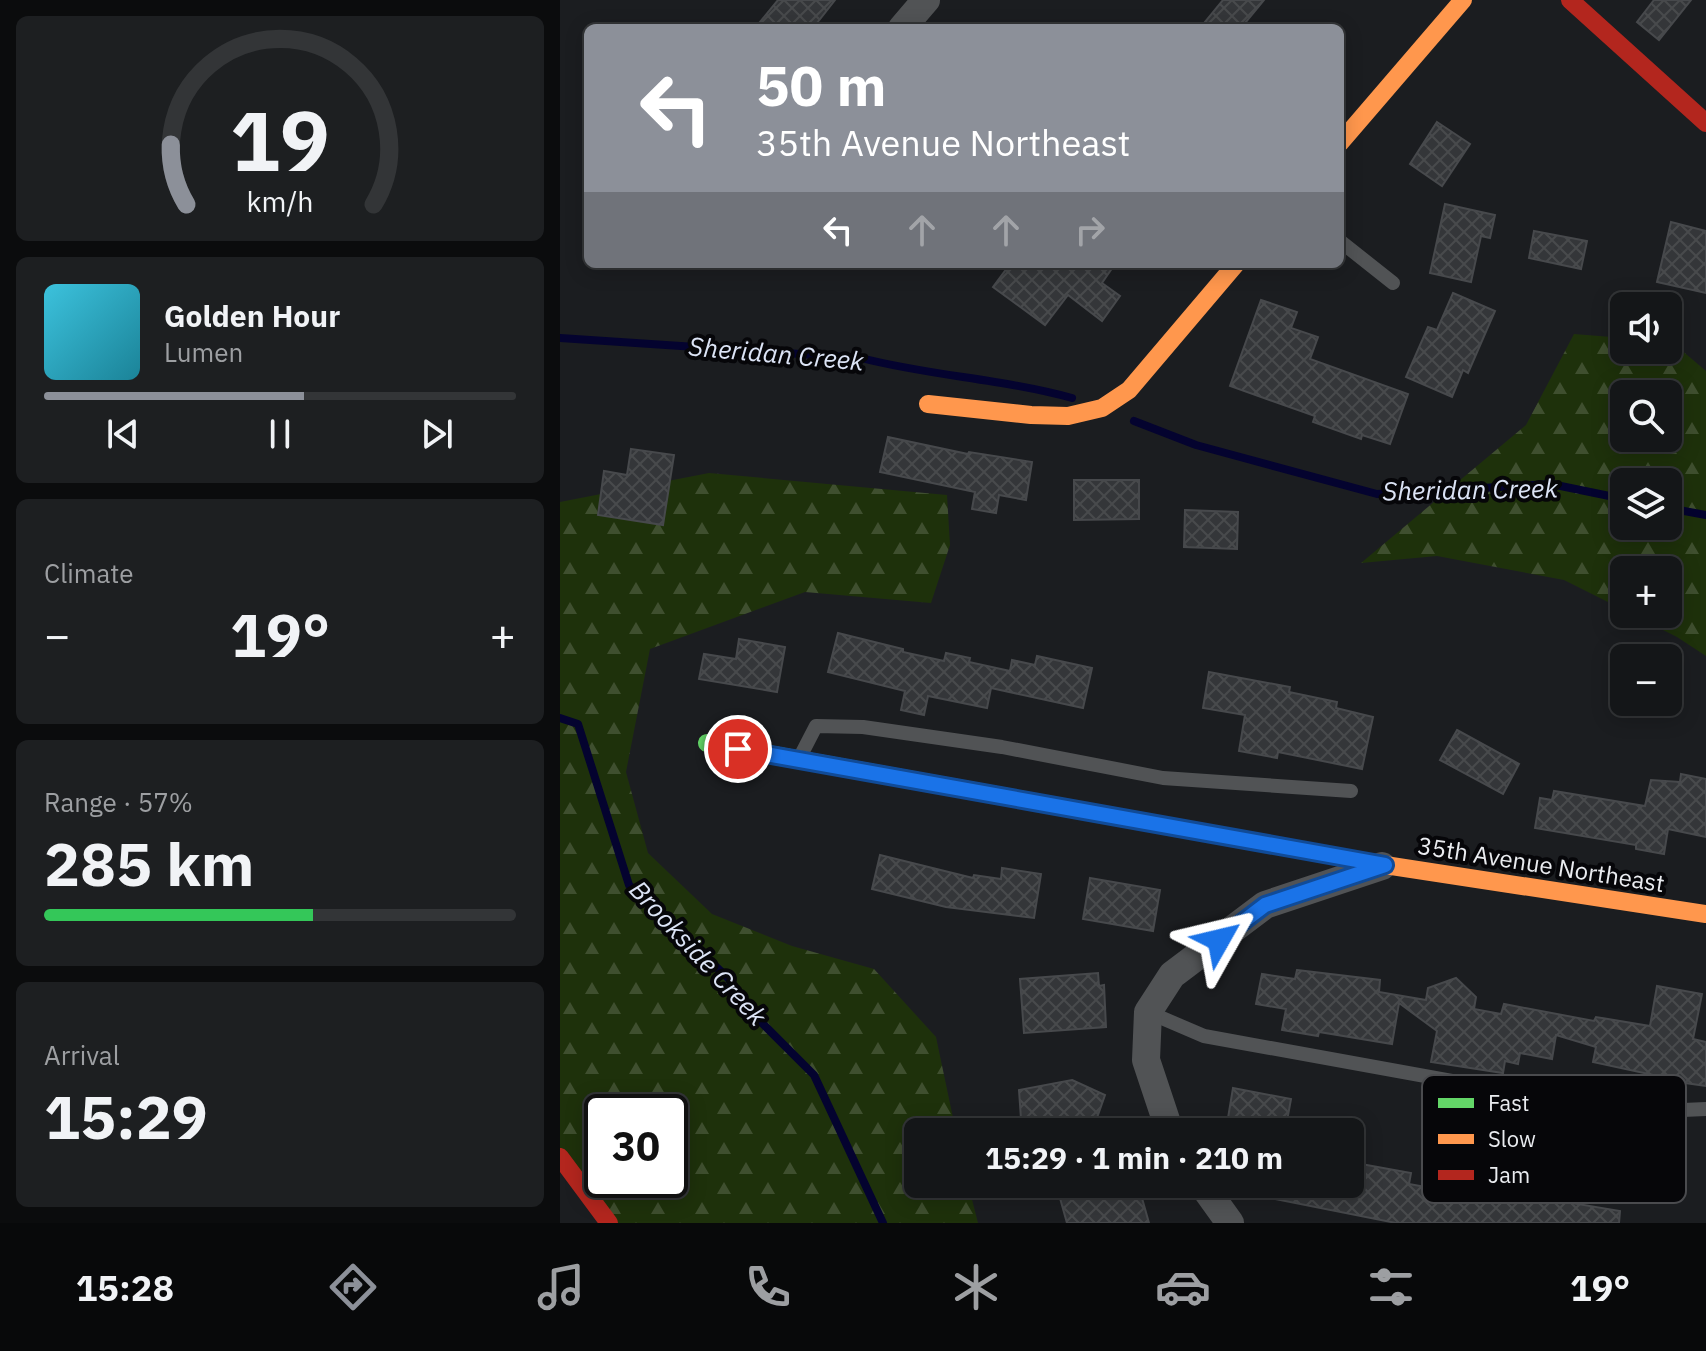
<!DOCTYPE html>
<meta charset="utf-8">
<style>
:root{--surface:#141618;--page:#1d1f21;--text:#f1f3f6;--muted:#9d9fa2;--line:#333537;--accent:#8c9099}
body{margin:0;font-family:"IBM Plex Sans",sans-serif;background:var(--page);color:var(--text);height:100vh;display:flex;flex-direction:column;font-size:30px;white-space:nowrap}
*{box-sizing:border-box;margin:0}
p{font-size:26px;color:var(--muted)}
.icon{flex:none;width:44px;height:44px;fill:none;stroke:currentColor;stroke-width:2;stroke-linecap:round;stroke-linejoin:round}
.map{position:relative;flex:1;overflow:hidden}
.sheet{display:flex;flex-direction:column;gap:16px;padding:16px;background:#0b0c0d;width:560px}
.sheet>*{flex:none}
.hud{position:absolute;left:24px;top:24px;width:760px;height:244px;border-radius:12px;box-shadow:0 4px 20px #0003,0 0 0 2px var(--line);background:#8c9099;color:#fff;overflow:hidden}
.fabs{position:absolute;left:1050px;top:292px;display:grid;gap:16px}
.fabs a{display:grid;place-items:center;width:72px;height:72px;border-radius:12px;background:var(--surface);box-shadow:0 4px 20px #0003,0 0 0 2px var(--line);font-size:40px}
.speed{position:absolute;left:24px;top:1094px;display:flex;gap:16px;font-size:40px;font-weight:700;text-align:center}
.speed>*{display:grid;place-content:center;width:104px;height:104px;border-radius:50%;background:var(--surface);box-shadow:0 4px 20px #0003,0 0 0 2px var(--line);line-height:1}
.speed .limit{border:4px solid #111;border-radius:12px;background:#fff;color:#111}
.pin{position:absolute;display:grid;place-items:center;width:68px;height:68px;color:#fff;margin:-34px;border:4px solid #fff;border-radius:50%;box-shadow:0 2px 8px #0007}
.me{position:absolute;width:88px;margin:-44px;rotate:53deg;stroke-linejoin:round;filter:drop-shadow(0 0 6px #0008)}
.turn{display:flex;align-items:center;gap:28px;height:168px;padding:0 40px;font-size:36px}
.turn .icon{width:104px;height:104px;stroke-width:2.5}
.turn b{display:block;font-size:56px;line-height:68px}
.lanes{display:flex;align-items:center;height:76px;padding:0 40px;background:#0003;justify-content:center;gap:40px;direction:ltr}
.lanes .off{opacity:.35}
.big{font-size:60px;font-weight:700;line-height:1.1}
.sheet .tile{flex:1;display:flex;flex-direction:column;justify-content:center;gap:12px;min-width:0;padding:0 28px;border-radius:12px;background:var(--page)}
.sheet .dial{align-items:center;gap:0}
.dial svg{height:208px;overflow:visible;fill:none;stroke:var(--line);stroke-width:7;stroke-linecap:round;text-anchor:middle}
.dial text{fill:var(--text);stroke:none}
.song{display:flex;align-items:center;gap:24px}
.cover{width:96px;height:96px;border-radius:12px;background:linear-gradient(135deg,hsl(190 70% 55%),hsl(190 70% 35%))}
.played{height:8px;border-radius:4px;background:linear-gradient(90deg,var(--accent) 55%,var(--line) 55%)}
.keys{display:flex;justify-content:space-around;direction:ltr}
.heat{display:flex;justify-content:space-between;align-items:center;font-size:44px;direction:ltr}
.charge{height:12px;border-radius:6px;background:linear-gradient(90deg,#34c759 57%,var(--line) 0)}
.trip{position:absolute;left:344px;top:1118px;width:460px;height:80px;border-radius:12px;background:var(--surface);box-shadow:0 4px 20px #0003,0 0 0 2px var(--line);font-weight:700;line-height:80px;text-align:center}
.tab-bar{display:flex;height:128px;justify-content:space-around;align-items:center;background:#08090a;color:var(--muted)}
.tab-bar .icon{width:56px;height:56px}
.tab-bar .current{color:var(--accent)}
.tab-bar b{font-size:36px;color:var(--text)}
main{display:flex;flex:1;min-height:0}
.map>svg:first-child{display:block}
.forest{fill:url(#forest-firs);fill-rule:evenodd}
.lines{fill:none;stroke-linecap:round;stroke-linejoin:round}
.stream{stroke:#04032f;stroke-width:8}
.building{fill:url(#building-cross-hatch);stroke:#47494c;stroke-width:2}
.lane{stroke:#515355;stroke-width:14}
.street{stroke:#515355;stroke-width:28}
.fast{stroke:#63d668;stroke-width:18}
.slow{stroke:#ff974d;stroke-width:18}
.jam{stroke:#b3261e;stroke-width:18}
.route-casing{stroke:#114b97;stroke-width:20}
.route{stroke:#1a73e8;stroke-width:14}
.labels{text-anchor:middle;stroke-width:8;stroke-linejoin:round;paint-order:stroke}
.street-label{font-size:24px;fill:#eaecf0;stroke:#060609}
.water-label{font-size:26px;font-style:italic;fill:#dce4f6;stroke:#060609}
.key{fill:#060609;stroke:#4a4b4e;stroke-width:2}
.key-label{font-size:22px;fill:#eaecf0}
</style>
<main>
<section class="sheet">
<div class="tile dial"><svg viewBox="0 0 100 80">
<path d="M14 69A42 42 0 1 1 86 69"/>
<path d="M14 69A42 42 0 0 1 8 46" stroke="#8c9099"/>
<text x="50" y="56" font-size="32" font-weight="700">19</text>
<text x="50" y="72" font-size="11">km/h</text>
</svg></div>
<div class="tile">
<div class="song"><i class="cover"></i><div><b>Golden Hour</b><p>Lumen</p></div></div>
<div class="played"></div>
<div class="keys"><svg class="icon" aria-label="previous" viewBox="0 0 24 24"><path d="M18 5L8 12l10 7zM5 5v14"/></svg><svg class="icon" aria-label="pause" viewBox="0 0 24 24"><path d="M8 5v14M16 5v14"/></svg><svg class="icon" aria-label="next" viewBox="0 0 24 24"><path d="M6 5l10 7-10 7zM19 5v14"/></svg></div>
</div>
<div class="tile"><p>Climate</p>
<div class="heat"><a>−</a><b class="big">19°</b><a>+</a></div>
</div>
<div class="tile"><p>Range · 57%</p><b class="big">285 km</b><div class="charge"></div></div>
<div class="tile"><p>Arrival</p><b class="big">15:29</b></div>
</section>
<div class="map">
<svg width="1146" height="1223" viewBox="0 0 1146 1223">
<defs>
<pattern id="forest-firs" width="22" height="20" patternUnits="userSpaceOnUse" patternTransform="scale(2)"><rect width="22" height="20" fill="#1e310b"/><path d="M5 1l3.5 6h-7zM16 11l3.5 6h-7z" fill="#3f4f2f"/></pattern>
<pattern id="building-cross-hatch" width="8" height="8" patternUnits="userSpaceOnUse" patternTransform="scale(2)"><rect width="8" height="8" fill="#343639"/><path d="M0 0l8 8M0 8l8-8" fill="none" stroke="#484a4c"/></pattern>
</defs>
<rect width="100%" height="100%" fill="#1b1d20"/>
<g class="forest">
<path d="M1014 334 1064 338V350H1108V342L1113 343 1146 371V656L1117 637 1071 614H1108V570H1064V610L1004 580 877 556 801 563 966 425ZM1064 394H1108V438H1064ZM1064 482H1108V526H1064Z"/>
<path d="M149 473 387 495 390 545 371 603 245 592 90 649 66 772 88 853 152 914 232 946 314 969 376 1037 396 1132H358V1184H408L418 1223H49L0 1157V502ZM42 1112H110V1180H42Z"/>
</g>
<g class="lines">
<g class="stream">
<path d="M0 338 301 358C371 376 443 379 512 398"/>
<path d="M574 421 636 445 817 494 991 484 1064 499"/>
<path d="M1108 508 1146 515"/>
<path d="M0 718 18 724 69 885 168 978 193 1014 254 1075 323 1223"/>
</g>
</g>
<g class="building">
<path d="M218 0H275L253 28H195Z"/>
<path d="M663 0H704L681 28H640Z"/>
<path d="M1094 0H1131L1099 40 1077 22Z"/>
<path d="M877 122 910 144 882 186 850 164Z"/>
<path d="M885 204 935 215 930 238 921 236 911 282 870 273Z"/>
<path d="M1111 222 1146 231V293L1097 282Z"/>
<path d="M974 231 1027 241 1021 269 969 258Z"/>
<path d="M450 264H555L542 283 560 296 542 321 508 295 485 325 433 287Z"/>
<path d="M893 293 935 311 908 373 903 370 892 397 846 377 868 327 877 330Z"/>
<path d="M701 300 737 312 731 328 758 337 750 359 848 394 830 444 802 435 801 439 753 422 755 416 670 386Z"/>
<path d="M328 437 408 454 409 452 472 462 466 500 439 495 436 513 412 509 415 492 320 472Z"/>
<path d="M71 449 114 455 103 525 38 515 44 471 67 475Z"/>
<path d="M514 480H579V519L514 520Z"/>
<path d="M625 510 678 512 677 549 624 547Z"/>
<path d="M278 633 343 649V652L384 661 386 653 410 658 409 662 450 671 452 660 475 665 477 656 532 668 523 708 431 688 427 708 368 696 364 715 341 710 345 691 268 672Z"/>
<path d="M179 639 225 647 217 692 139 679 144 654 176 659Z"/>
<path d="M649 672 730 687 729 692 777 702 776 708 813 717 802 769 718 752 717 758 679 751 685 715 643 708Z"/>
<path d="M897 730 959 764 943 794 880 760Z"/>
<path d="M1121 774 1146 779V837L1108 829 1104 854 1076 849V845L975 828 980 798 992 800 994 791 1085 806 1091 780 1120 782Z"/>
<path d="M320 855 413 878 414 875 441 879 442 868 481 874 474 918 386 907 312 889Z"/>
<path d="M530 878 600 890 593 931 523 919Z"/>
<path d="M737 970 820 980 819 992 866 1000 868 988 896 978 916 997 914 1009 941 1014 944 1004 1034 1021 1036 1017 1090 1026 1097 986 1142 994 1133 1039 1146 1042V1086L1125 1083 1122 1100 1094 1099 1098 1076 1033 1062 1036 1047 996 1035 992 1059 960 1053 958 1064 945 1061 943 1073 871 1062 877 1031 839 1003 832 1044 759 1032 758 1036 722 1030 726 1009 696 1004 702 974 735 979Z"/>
<path d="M538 973 539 986 544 985 546 1027 464 1033 460 979Z"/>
<path d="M512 1080 545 1095 532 1132H473L472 1118 461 1119 459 1090Z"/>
<path d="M673 1088 731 1099 725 1132 666 1130Z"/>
<path d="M910 1160 962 1169 958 1194 1060 1211 1059 1223H836L695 1195 696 1184H790V1162L851 1173 849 1184 904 1194Z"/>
<path d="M496 1184H578L589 1223H507Z"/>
</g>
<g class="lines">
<g class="lane">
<path d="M780 241 833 283"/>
<path d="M241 755 256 726 303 727 442 747 603 778 791 791"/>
<path d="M588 1012 644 1036 1019 1104 1100 1111 1146 1109"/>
</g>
<g class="street">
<path d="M342 28 366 0"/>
<path d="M610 1132 586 1060 588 1012 612 975 705 905 822 866"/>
<path d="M642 1184 670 1223"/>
</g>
<path class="fast" d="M147 743 664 836"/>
<g class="slow">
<path d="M780 143 903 0"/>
<path d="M368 404 471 415 508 416 542 408 569 390 676 264"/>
<path d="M664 836 825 865 1146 914"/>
</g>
<g class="jam">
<path d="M1010 0 1146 123"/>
<path d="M0 1157 49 1223"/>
</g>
</g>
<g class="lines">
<defs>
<path id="route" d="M178 749 825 865 705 905 659 940"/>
</defs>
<use href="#route" class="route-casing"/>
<use href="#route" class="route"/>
</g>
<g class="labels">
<g class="street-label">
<text transform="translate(981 865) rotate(9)" y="8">35th Avenue Northeast</text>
</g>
<g class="water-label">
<text transform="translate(216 354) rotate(5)" y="9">Sheridan Creek</text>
<text transform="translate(910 490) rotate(-1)" y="9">Sheridan Creek</text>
<text transform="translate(138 953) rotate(47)" y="9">Brookside Creek</text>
</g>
</g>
<rect x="862" y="1075" width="264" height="128" rx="12" class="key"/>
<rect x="878" y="1098" width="36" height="10" fill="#63d668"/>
<rect x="878" y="1134" width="36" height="10" fill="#ff974d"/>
<rect x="878" y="1170" width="36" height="10" fill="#b3261e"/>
<g class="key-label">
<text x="928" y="1111">Fast</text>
<text x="928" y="1147">Slow</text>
<text x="928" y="1183">Jam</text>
</g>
</svg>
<div class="fabs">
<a><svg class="icon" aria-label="sound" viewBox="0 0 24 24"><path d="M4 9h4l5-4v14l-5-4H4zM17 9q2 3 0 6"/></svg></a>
<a><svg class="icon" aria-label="search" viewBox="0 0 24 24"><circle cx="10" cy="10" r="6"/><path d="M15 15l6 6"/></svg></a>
<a><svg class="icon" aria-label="layers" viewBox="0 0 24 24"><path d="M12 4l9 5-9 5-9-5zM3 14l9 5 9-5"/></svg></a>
<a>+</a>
<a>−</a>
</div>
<div class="speed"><div class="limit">30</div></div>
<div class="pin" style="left:178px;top:749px;background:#d93025"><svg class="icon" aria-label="arrive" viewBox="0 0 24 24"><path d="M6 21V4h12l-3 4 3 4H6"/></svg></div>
<svg class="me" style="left:659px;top:940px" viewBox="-20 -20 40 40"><path d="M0-17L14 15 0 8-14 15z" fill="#1a73e8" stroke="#fff" stroke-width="4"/></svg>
<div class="trip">15:29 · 1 min · 210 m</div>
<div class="hud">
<div class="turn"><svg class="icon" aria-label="left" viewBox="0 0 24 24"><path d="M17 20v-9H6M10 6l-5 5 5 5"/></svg><div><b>50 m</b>35th Avenue Northeast</div></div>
<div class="lanes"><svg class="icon" aria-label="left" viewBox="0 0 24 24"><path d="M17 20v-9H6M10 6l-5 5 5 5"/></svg><svg class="icon off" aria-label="ahead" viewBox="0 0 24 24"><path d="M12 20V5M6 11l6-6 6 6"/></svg><svg class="icon off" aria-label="ahead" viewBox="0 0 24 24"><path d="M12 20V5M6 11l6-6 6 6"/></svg><svg class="icon off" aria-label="right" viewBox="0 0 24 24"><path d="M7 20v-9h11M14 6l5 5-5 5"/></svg></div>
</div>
</div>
</main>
<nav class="tab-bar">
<b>15:28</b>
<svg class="icon current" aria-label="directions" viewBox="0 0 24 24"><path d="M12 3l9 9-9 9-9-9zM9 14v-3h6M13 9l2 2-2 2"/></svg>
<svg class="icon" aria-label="music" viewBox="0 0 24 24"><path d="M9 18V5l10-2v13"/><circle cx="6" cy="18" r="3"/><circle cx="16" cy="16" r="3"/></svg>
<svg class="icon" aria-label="phone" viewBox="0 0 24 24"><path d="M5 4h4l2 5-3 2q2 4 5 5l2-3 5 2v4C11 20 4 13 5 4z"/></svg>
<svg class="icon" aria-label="climate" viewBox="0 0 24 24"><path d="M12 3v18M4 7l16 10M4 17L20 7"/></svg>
<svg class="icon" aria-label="car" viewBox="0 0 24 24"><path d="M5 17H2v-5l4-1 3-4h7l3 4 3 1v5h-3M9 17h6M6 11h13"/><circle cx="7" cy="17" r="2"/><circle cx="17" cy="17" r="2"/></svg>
<svg class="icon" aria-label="filters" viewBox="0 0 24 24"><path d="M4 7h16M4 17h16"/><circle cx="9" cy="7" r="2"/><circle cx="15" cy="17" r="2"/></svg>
<b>19°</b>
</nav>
